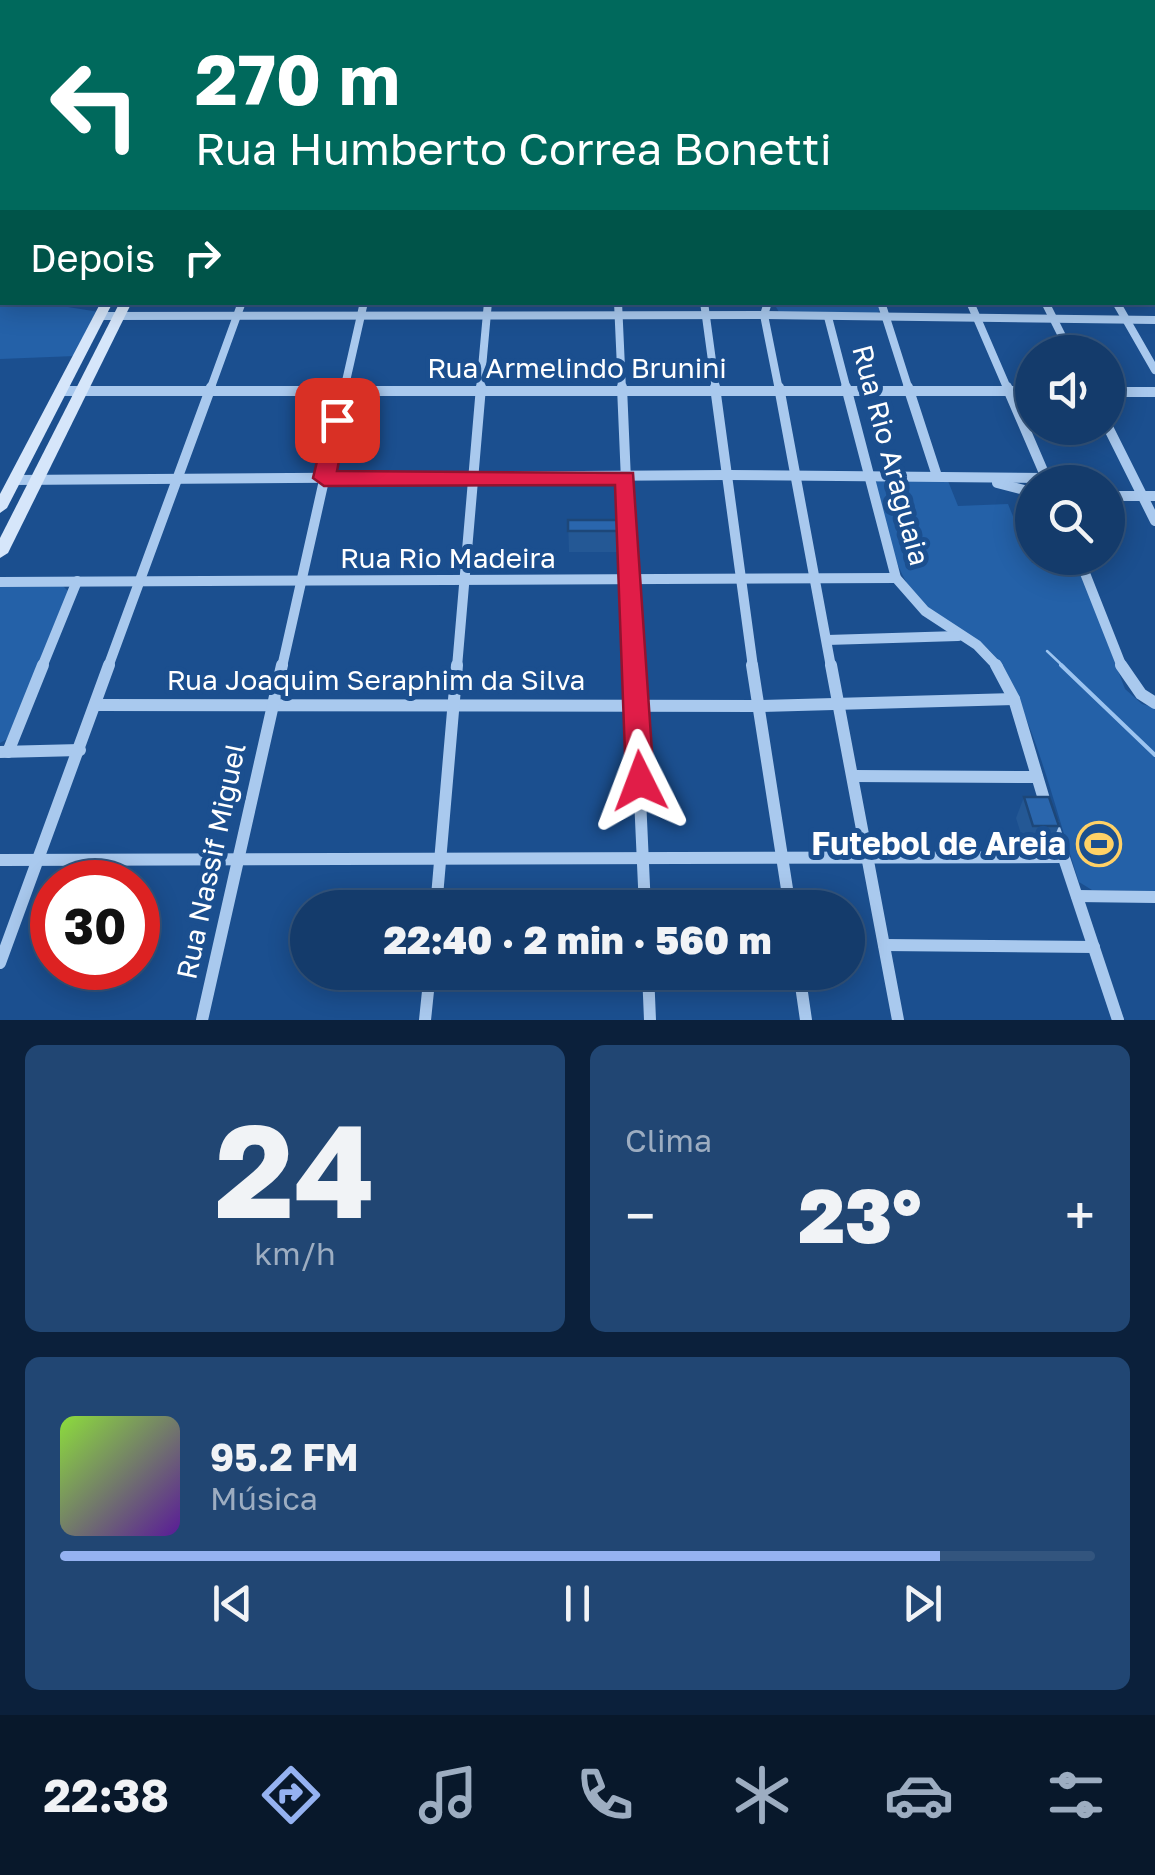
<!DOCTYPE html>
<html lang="pt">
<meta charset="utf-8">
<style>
:root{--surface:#143b6b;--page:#214673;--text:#f1f3f6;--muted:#9dadc1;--line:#33557e;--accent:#95b2f1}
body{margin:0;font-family:"Golos Text",sans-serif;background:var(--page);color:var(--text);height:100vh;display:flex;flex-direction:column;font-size:38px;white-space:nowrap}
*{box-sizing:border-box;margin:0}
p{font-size:32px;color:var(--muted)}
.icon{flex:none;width:55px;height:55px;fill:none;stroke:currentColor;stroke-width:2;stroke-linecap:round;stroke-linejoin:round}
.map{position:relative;height:1020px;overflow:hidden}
.sheet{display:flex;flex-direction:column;gap:25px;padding:25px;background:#0b203b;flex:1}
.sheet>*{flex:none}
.top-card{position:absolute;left:0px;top:0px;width:1155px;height:305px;box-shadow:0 5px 25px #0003,0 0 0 2px var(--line);background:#00695c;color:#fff;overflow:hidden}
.controls{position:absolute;left:1015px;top:335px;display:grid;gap:20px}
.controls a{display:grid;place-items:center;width:110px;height:110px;border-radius:50%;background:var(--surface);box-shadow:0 5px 25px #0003,0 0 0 2px var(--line);font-size:50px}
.speed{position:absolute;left:30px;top:860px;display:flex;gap:20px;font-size:50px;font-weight:700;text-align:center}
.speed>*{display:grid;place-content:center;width:130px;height:130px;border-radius:50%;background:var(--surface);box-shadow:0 5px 25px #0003,0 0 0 2px var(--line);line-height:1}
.speed .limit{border:15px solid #d22;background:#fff;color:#111}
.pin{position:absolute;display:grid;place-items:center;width:85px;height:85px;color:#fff;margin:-42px;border-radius:20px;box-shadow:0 5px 15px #0006}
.me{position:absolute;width:110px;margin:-55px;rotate:357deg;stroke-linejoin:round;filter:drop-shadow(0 0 8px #0008)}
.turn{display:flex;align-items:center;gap:35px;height:210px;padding:0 30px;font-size:45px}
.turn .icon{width:130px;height:130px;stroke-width:2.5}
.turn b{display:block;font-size:70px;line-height:85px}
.then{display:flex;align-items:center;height:95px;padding:0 30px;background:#0003;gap:20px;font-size:38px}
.big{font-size:75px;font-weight:800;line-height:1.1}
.sheet .widget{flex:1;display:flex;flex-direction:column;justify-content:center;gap:15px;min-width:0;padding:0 35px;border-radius:15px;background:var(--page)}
.sheet .dial{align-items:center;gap:0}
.dial b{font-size:130px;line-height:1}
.song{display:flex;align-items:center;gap:30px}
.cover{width:120px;height:120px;border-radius:15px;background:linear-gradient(135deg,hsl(90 70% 55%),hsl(270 70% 35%))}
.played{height:10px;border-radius:5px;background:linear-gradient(90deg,var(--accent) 85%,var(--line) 85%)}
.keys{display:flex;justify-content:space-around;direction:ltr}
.heat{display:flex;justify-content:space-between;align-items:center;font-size:55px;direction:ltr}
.sheet .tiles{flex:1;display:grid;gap:25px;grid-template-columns:1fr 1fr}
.widget:last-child{grid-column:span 2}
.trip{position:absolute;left:290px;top:890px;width:575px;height:100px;border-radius:50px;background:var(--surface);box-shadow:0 5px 25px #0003,0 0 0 2px var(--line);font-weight:800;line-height:100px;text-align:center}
.tabs{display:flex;height:160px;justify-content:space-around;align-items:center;background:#08182b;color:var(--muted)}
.tabs .icon{width:70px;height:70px}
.tabs .active{color:var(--accent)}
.tabs b{font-size:45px;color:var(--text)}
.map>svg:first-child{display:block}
.green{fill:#2461a8}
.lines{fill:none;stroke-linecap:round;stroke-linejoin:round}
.stream-far1{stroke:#9cc4f0;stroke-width:2.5}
.stream{stroke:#9cc4f0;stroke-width:4}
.minor-far3{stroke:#a9c9ee;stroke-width:6}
.minor-far2{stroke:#a9c9ee;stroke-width:8}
.minor-far1{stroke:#a9c9ee;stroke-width:10}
.minor{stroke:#a9c9ee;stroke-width:12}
.tertiary{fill:#a9c9ee;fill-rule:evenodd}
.secondary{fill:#d6e6fa;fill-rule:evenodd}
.motorway{stroke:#fff;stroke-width:20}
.wall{fill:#245895}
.building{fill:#2a66ad;stroke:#1d4779;stroke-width:2.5}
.route{fill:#e11d48;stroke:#92132f;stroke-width:2.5}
.labels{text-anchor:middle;stroke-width:10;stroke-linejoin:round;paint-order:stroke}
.street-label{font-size:28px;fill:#fff;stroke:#1b4f8f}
.near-poi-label{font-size:32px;font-weight:bold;fill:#fff;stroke:#1b4f8f;text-anchor:end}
</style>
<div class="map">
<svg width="1155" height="1020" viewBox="0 0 1155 1020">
<rect width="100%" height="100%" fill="#1b4f8f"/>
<g class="green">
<path d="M0 293 2 302 43 303 99 312 75 356 0 359Z"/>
<path d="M773 302 878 303 881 310 877 313 779 312Z"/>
<path d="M878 480 948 481 958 506 1008 504 1032 563 1077 562 1125 689 1142 704 1155 708V891L1092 890 1079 882C1055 810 1038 730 1000 664 985 637 949 628 927 608 892 576 887 527 875 483Z"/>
<path d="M63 586 68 591 7 739 0 743V587Z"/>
</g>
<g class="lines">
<path class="stream-far1" d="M1047 651 1064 667"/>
<path class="stream" d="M1061 665 1155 755"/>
<g class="minor-far3">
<path d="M1152 31 1155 35"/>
<path d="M1152 101 1155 104"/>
<path d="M0 156 2 152"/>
</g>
<g class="minor-far2">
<path d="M618 302 622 390"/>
<path d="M704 302 716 390"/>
<path d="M768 302 764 315 779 390"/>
<path d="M881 302 909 390"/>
<path d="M970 302 1008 390"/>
<path d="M1045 302 1070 352"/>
<path d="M1116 302 1155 370"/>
<path d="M102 316 764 315 1155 320"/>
<path d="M828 317 847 390"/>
<path d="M210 390 242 302"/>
<path d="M344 390 364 302"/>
<path d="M480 390 488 302"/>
</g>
<g class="minor-far1">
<path d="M622 387 634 667"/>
<path d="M715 387 753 667"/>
<path d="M779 387 831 667"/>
<path d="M846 387 896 578 925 611 977 645 998 667"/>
<path d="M908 387 937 476"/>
<path d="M1007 387 1047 480"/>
<path d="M61 391H1032"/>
<path d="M1108 392H1155"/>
<path d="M1108 427 1155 521"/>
<path d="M14 480 728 475 1046 478"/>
<path d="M997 483 1032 492"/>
<path d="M1108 496H1155"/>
<path d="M1079 558 1122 667"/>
<path d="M0 582 896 578"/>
<path d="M827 640 958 636"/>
<path d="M42 667 77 581"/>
<path d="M108 667 211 387"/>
<path d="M282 667 345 387"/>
<path d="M457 667 481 387"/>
</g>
<g class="minor">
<path d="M634 665 645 908"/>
<path d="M752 665 790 908"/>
<path d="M831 665 898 1020"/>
<path d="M996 665 1014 699 1046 806"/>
<path d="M1121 665 1141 694 1155 703"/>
<path d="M97 705 758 706 1014 699"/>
<path d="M0 752 80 750"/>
<path d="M8 752 43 665"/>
<path d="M853 776 1037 777"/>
<path d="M1052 822 1118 1020"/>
<path d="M0 860 1063 857"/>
<path d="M1077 896 1155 897"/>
<path d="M436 908 457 665"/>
<path d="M884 945 1094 947"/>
<path d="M0 963 109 665"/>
<path d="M648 972 650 1020"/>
<path d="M799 972 806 1020"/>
<path d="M202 1020 282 665"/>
<path d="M425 1020 430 972"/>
</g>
<g class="tertiary">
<path d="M448 0H458L455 2H447Z"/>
<path d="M1002 0H1010L1011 2H1004Z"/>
<path d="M1152 198 1155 199V208L1152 207Z"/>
<path d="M1152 218 1155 219V228L1152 227Z"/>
<rect x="0" y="247" width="2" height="7"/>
<rect x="0" y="271" width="2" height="7"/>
</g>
<g class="secondary">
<path d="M253 0H261L260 2H252Z"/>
<path d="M268 0H277L275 2H267Z"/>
<path d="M0 7H2V12L0 13Z"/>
<path d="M2 39V45L0 46V40Z"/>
<path d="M101 302H113L7 508 0 513V494Z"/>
<path d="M120 302H132L8 553 0 558V538Z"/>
</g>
<g class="motorway">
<path d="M66 2 72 0"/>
<path d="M0 27 2 26"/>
</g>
</g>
<g class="wall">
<path d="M568 520 621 531 620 552H569Z"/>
<path d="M1024 797 1059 826 1050 847H1025L1016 818Z"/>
</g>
<g class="building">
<path d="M568 520H620L621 531H568Z"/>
<path d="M1024 797H1049L1059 826H1033Z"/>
</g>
<path class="route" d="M337 414 347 420 337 471 633 473 654 781 650 789 640 792 630 789 626 781 615 485 324 486 313 478 327 420Z"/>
<defs>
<symbol id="stadium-ring" viewBox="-11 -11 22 22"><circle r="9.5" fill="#1b4f8f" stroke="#ffd166" stroke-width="1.5"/><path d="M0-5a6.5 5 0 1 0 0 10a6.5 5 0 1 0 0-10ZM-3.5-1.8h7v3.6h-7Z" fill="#ffd166"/></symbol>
</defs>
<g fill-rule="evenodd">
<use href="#stadium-ring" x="1074" y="819" width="50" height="50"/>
</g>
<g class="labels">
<g class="street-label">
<text x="577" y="378">Rua Armelindo Brunini</text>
<text transform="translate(891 455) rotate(75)" y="10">Rua Rio Araguaia</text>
<text x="448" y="568">Rua Rio Madeira</text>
<text x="376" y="690">Rua Joaquim Seraphim da Silva</text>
<text transform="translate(211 861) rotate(-78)" y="10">Rua Nassif Miguel</text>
</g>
<g class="near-poi-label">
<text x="1066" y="855">Futebol de Areia</text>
</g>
</g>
</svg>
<div class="controls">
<a><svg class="icon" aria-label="sound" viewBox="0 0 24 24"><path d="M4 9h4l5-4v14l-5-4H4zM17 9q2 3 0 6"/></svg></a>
<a><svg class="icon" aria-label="search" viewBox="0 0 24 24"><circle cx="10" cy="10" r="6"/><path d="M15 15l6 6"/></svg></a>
</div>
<div class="speed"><div class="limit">30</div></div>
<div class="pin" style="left:337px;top:420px;background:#d93025"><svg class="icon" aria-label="arrive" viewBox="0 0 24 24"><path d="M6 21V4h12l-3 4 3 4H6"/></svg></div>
<svg class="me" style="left:640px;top:781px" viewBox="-20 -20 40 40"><path d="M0-17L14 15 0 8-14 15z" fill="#e11d48" stroke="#fff" stroke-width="4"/></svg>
<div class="trip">22:40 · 2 min · 560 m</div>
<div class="top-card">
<div class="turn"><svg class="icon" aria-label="left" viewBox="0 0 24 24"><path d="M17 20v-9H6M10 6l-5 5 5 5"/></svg><div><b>270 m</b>Rua Humberto Correa Bonetti</div></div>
<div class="then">Depois<svg class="icon" aria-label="right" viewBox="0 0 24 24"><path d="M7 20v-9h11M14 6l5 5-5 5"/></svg></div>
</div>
</div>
<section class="sheet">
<div class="tiles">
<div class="widget dial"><b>24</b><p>km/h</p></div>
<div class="widget"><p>Clima</p>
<div class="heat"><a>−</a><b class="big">23°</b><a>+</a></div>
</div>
<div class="widget">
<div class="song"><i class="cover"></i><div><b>95.2 FM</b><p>Música</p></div></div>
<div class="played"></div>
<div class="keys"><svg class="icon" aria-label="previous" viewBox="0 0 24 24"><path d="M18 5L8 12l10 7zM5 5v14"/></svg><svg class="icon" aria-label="pause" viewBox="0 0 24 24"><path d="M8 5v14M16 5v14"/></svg><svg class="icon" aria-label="next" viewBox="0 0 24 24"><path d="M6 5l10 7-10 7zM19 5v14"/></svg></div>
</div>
</div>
</section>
<nav class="tabs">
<b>22:38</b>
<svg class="icon active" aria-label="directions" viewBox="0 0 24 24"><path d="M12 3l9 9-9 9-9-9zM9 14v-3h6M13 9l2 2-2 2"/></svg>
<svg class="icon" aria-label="music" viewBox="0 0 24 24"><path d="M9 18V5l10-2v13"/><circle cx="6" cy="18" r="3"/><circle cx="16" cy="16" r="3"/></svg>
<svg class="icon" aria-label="phone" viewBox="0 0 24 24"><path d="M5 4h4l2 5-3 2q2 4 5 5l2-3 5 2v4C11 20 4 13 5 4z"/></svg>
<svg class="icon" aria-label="climate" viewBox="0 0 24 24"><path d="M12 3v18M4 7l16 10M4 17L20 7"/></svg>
<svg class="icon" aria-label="car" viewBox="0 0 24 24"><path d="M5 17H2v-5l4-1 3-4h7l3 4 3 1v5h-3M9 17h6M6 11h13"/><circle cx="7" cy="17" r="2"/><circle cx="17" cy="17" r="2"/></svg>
<svg class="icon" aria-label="filters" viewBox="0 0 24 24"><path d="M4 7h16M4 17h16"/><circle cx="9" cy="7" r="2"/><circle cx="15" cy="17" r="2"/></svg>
</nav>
